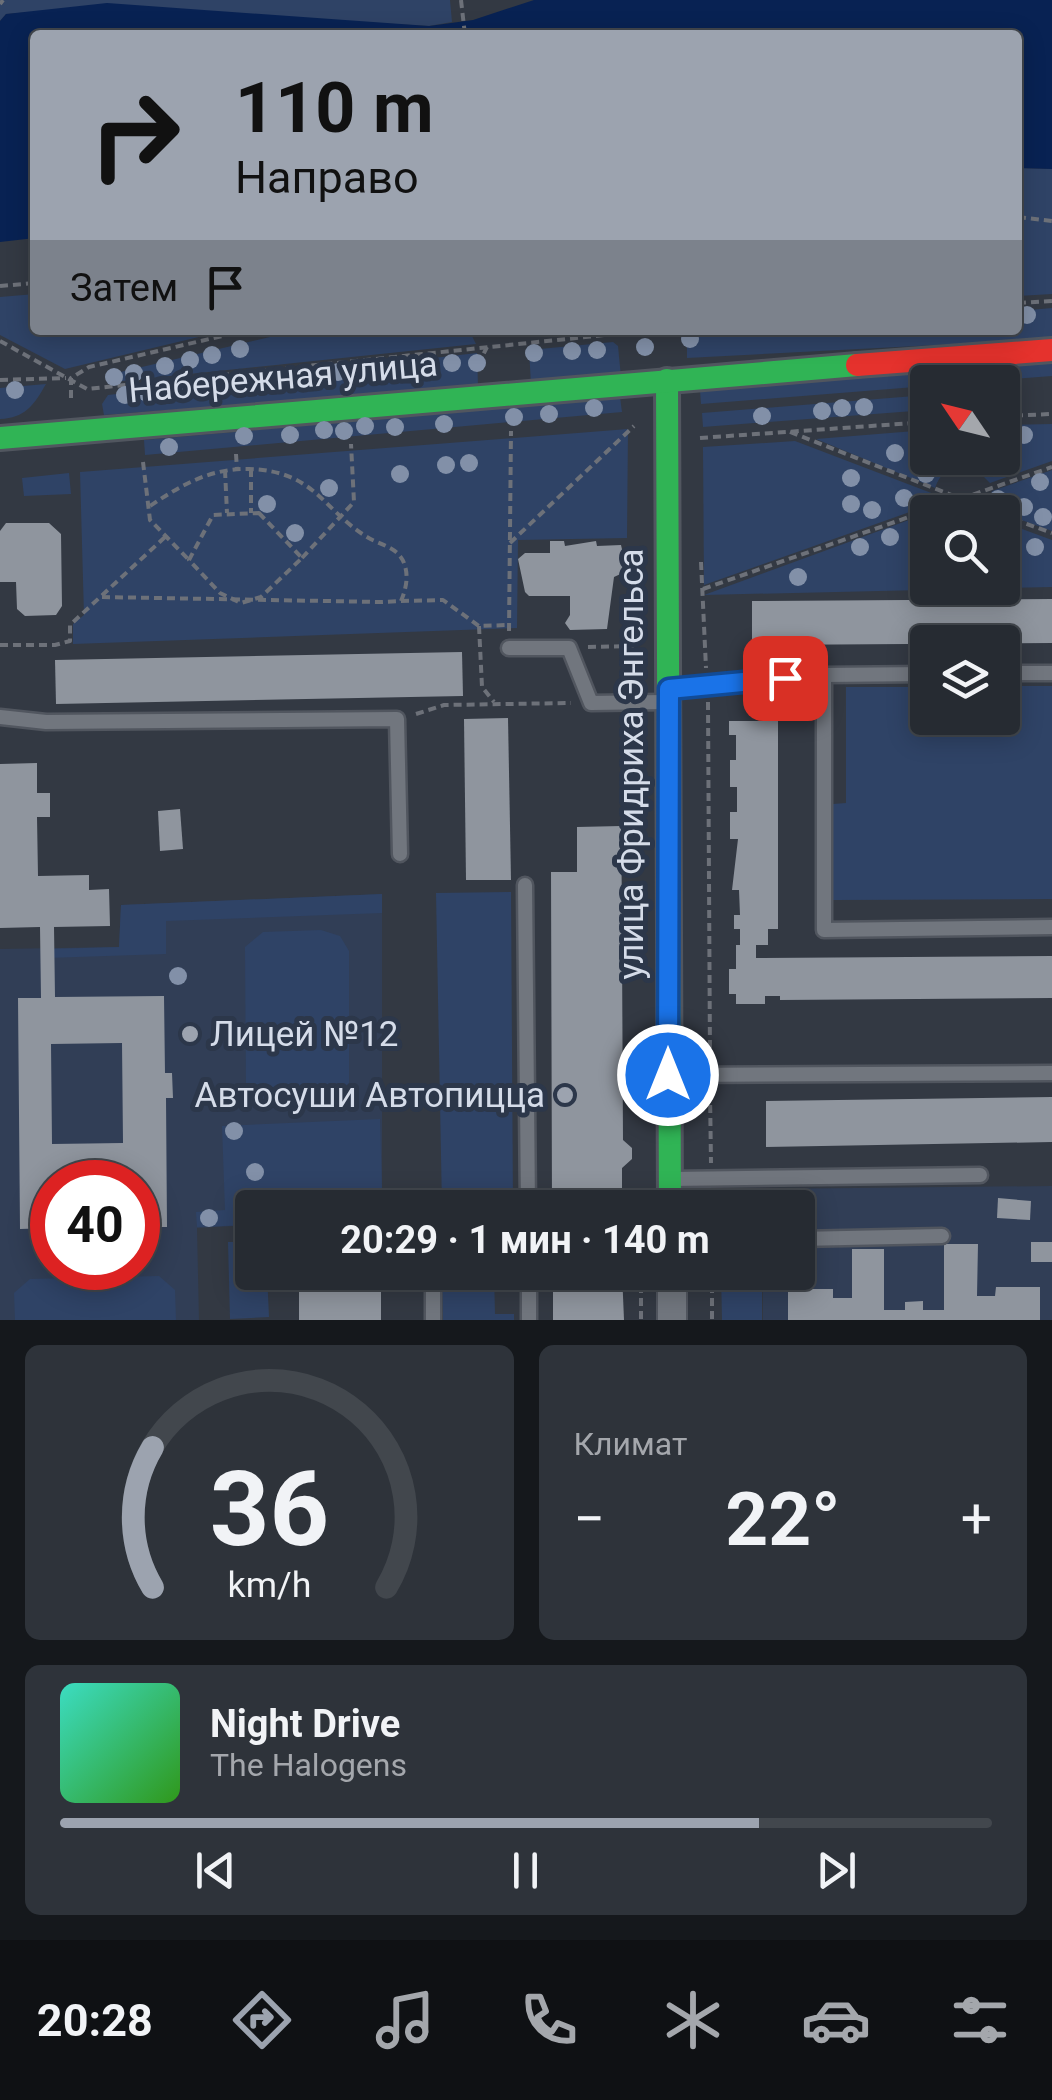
<!DOCTYPE html>
<html lang="ru">
<meta charset="utf-8">
<style>
:root{--surface:#262b32;--page:#2e333a;--text:#f1f3f6;--muted:#a4a7ac;--line:#42474d;--accent:#9ca3af}
body{margin:0;font-family:Roboto,sans-serif;background:var(--page);color:var(--text);height:100vh;display:flex;flex-direction:column;font-size:38px;white-space:nowrap}
*{box-sizing:border-box;margin:0}
p{font-size:32px;color:var(--muted)}
.icon{flex:none;width:55px;height:55px;fill:none;stroke:currentColor;stroke-width:2;stroke-linecap:round;stroke-linejoin:round}
.map{position:relative;height:1320px;overflow:hidden}
.side{display:flex;flex-direction:column;gap:25px;padding:25px;background:#15181c;flex:1}
.side>*{flex:none}
.banner{position:absolute;left:30px;top:30px;width:992px;height:305px;border-radius:10px;box-shadow:0 5px 25px #0003,0 0 0 2px var(--line);background:#9ca3af;color:#111;overflow:hidden}
.needle{width:65px;rotate:305deg}
.controls{position:absolute;left:910px;top:365px;display:grid;gap:20px}
.controls a{display:grid;place-items:center;width:110px;height:110px;border-radius:10px;background:var(--surface);box-shadow:0 5px 25px #0003,0 0 0 2px var(--line);font-size:50px}
.speed{position:absolute;left:30px;top:1160px;display:flex;gap:20px;font-size:50px;font-weight:700;text-align:center}
.speed>*{display:grid;place-content:center;width:130px;height:130px;border-radius:50%;background:var(--surface);box-shadow:0 5px 25px #0003,0 0 0 2px var(--line);line-height:1}
.speed .limit{border:15px solid #d22;background:#fff;color:#111}
.pin{position:absolute;display:grid;place-items:center;width:85px;height:85px;color:#fff;margin:-42px;border-radius:20px;box-shadow:0 5px 15px #0006}
.me{position:absolute;width:110px;margin:-55px;rotate:0deg;stroke-linejoin:round;filter:drop-shadow(0 0 8px #0008)}
.turn{display:flex;align-items:center;gap:35px;height:210px;padding:0 40px;font-size:45px}
.turn .icon{width:130px;height:130px;stroke-width:2.5}
.turn b{display:block;font-size:70px;line-height:85px}
.then{display:flex;align-items:center;height:95px;padding:0 40px;background:#0003;gap:20px;font-size:38px}
.big{font-size:75px;font-weight:700;line-height:1.1}
.side .tile{flex:1;display:flex;flex-direction:column;justify-content:center;gap:15px;min-width:0;padding:0 35px;border-radius:15px;background:var(--page)}
.side .dial{align-items:center;gap:0}
.dial svg{height:260px;overflow:visible;fill:none;stroke:var(--line);stroke-width:7;stroke-linecap:round;text-anchor:middle}
.dial text{fill:var(--text);stroke:none}
.song{display:flex;align-items:center;gap:30px}
.cover{width:120px;height:120px;border-radius:15px;background:linear-gradient(135deg,hsl(170 70% 55%),hsl(110 70% 35%))}
.played{height:10px;border-radius:5px;background:linear-gradient(90deg,var(--accent) 75%,var(--line) 75%)}
.keys{display:flex;justify-content:space-around;direction:ltr}
.heat{display:flex;justify-content:space-between;align-items:center;font-size:55px;direction:ltr}
.side .tiles{flex:1;display:grid;gap:25px;grid-template-columns:1fr 1fr}
.tile:last-child{grid-column:span 2}
.trip{position:absolute;left:235px;top:1190px;width:580px;height:100px;border-radius:10px;background:var(--surface);box-shadow:0 5px 25px #0003,0 0 0 2px var(--line);font-weight:700;line-height:100px;text-align:center}
.tabs{display:flex;height:160px;justify-content:space-around;align-items:center;background:#0f1114;color:var(--muted)}
.tabs .icon{width:70px;height:70px}
.tabs .current{color:var(--accent)}
.tabs b{font-size:45px;color:var(--text)}
.map>svg:first-child{display:block}
.built{fill:#313e56;fill-rule:evenodd}
.green{fill:#2f4366}
.water{fill:#082253}
.building{fill:#8f959e;fill-rule:evenodd}
.lines{fill:none;stroke-linecap:round;stroke-linejoin:round}
.lane-casing{stroke:#51565f;stroke-width:19}
.street-casing{stroke:#51565f;stroke-width:32}
.fast-casing{stroke:#51565f;stroke-width:28}
.jam-casing{stroke:#51565f;stroke-width:28}
.path{stroke:#6d7179;stroke-width:4;stroke-dasharray:8 5;stroke-linecap:butt}
.lane{stroke:#71767e;stroke-width:14}
.street{stroke:#71767e;stroke-width:28}
.fast{stroke:#30b455;stroke-width:22}
.jam{stroke:#e5322d;stroke-width:22}
.tree{fill:#8290a8}
.route-casing{stroke:#114b97;stroke-width:25}
.route{stroke:#1a73e8;stroke-width:18}
.poi-dot{fill:#9ca3af;stroke:#2c374a;stroke-width:4}
.labels{text-anchor:middle;stroke-width:10;stroke-linejoin:round;paint-order:stroke}
.street-label{font-size:35px;fill:#d5dce9;stroke:#2c374a}
.poi-label{font-size:35px;fill:#d5dce9;stroke:#2c374a;text-anchor:start}
</style>
<div class="map">
<svg width="1052" height="1320" viewBox="0 0 1052 1320">
<rect width="100%" height="100%" fill="#333943"/>
<g class="built">
<path d="M382 894V1189L255 1193 252 1225 197 1228 199 1320H0V949L119 947 121 905ZM52 1182H138V1268H52Z"/>
<path d="M1052 1186V1320H763V1273L798 1272V1208L763 1207 764 1189Z"/>
</g>
<g class="green">
<path d="M0 0H450L452 22 429 26 209 13 30 12 6 14 0 21Z"/>
<path d="M1018 168 1052 169V294L1018 296Z"/>
<path d="M35 294V330H228L65 369 0 335V297Z"/>
<path d="M1052 308V339L687 358V333L1018 330V311Z"/>
<path d="M300 330H469L476 344 113 382 112 374Z"/>
<path d="M613 342 618 346 621 377 531 384 529 350Z"/>
<path d="M477 353 478 386 104 415 102 404 108 395Z"/>
<path d="M1052 361V376L701 404 700 390Z"/>
<path d="M46 384C34 405 25 418 0 419V388Z"/>
<path d="M927 395V410L703 427 702 413Z"/>
<path d="M620 397 622 412 145 455 144 440Z"/>
<path d="M1052 424V461L990 483 975 468C956 462 941 470 935 488L816 439 927 430 928 458H1002L1003 425Z"/>
<path d="M628 429 627 538 518 540 517 628 73 644V624L84 615 80 472Z"/>
<path d="M795 441 934 494 935 503 704 585 703 447Z"/>
<path d="M1052 470V531L988 508 992 491Z"/>
<path d="M69 473 71 494 24 496 22 478Z"/>
<path d="M928 513V588H1002L1003 522 1052 540V587L704 595Z"/>
<path d="M1003 686H1052V899L833 900V804L846 803V687H927L928 718H1002Z"/>
<path d="M511 892 513 1207H442L436 893Z"/>
<path d="M382 894V913L166 921V954L47 958V949L119 947 121 905Z"/>
<path d="M321 930 340 936 349 951V1091L328 1106H260L246 1088 245 947 263 932Z"/>
<path d="M380 1119 382 1189 255 1193 252 1225 197 1227 196 1212 225 1210 222 1126Z"/>
<path d="M228 1242H252V1272L267 1273 269 1317 230 1319Z"/>
<path d="M442 1273H514L494 1274 495 1314H514V1320H443Z"/>
<path d="M721 1273H762V1320H722Z"/>
<path d="M159 1276 175 1290 176 1320H15L14 1293 30 1279Z"/>
</g>
<path class="water" d="M534 0H1052V169L1018 168V35H35V238L0 242V21L6 14 107 3 429 26 473 20Z"/>
<g class="building">
<path d="M6 523H49L61 534 62 606 56 615 25 616 17 609 16 582H0V531Z"/>
<path d="M550 541H564L565 546 596 541 597 546 621 545 627 571 614 577 607 629 570 630 565 623 570 615V596H529L525 592 518 559 525 553H550Z"/>
<path d="M1052 599V643L752 645V601Z"/>
<path d="M462 652 463 696 56 704 55 660Z"/>
<path d="M508 718 511 880H466L464 719Z"/>
<path d="M729 721H778V929H768V945H756V958L1052 956V998L780 1000V996H765V1004H736V994H729V969H736V945H740V929H734V915H740L739 890H732L738 839H730V812H737V787H730V760H736V735H729Z"/>
<path d="M37 763V793H50V817H37L38 876 89 875V890L109 889 110 926 54 927 55 997 164 996 165 1073H172L173 1098H166L167 1227H138V1182H52V1228L20 1229 18 998H41L40 927 0 928V764ZM122 1043 123 1143 52 1144 51 1044Z"/>
<path d="M180 809 183 849 160 851 158 811Z"/>
<path d="M621 826 622 909H637L638 945H622L623 1140 632 1148V1159L622 1168V1208H552L551 872H577V827Z"/>
<path d="M1052 1097V1142L766 1147V1101Z"/>
<path d="M998 1198 1031 1201 1030 1220 997 1218Z"/>
<rect x="1031" y="1242" width="21" height="20"/>
<path d="M944 1244H978L977 1296H995L996 1287H1040V1320H788V1281H806V1289H833V1298H852V1249H884V1310H905V1302L923 1301V1310H944Z"/>
<rect x="299" y="1272" width="82" height="48"/>
<path d="M553 1272H622L624 1320H553Z"/>
</g>
<g class="lines">
<defs>
<g id="lane">
<path d="M509 648H569L591 703 663 702"/>
<path d="M1002 673H1052"/>
<path d="M824 675V930L1052 927"/>
<path d="M674 689 824 675 928 674"/>
<path d="M0 717 46 722 397 719 400 854"/>
<path d="M525 885 528 1208"/>
<path d="M674 1075 1052 1073"/>
<path d="M671 1179 980 1175"/>
<path d="M798 1239 942 1236"/>
<path d="M433 1272V1320"/>
<path d="M529 1272V1320"/>
</g>
<path id="street" d="M672 1272V1320"/>
<g id="fast">
<path d="M667 380 670 1208"/>
<path d="M0 438 857 365"/>
</g>
<path id="jam" d="M857 365 1052 350"/>
</defs>
<use href="#lane" class="lane-casing"/>
<use href="#street" class="street-casing"/>
<use href="#fast" class="fast-casing"/>
<use href="#jam" class="jam-casing"/>
<g class="path">
<path d="M461 0 465 35"/>
<path d="M0 4 3 0"/>
<path d="M1018 217 1052 221"/>
<path d="M0 286 35 283"/>
<path d="M1018 303 1052 301"/>
<path d="M473 330 478 334 508 330"/>
<path d="M0 341 87 389 653 330"/>
<path d="M478 365 487 347"/>
<path d="M0 380 66 378"/>
<path d="M71 398V378L89 367 248 330"/>
<path d="M1002 416 1052 414"/>
<path d="M790 432 995 512"/>
<path d="M700 438 928 422"/>
<path d="M236 454 237 470"/>
<path d="M143 462 150 520 189 560"/>
<path d="M251 469V513"/>
<path d="M225 470 227 513"/>
<path d="M259 513 302 558 261 597 241 603 220 593 189 560 213 515Z"/>
<path d="M1002 515 1052 533"/>
<path d="M510 543 634 426"/>
<path d="M302 558 354 502 351 444"/>
<path d="M701 562 706 668"/>
<path d="M703 589 1052 467"/>
<path d="M102 597 381 602 401 601C406 589 409 576 404 563 398 547 380 545 367 537 322 509 315 471 249 469 211 468 181 485 150 506"/>
<path d="M401 601 443 600 479 626 508 625"/>
<path d="M479 626 482 687 494 702"/>
<path d="M509 631 511 431"/>
<path d="M0 645H55L70 641V625L165 537"/>
<path d="M588 647 634 646"/>
<path d="M708 702 710 1058"/>
<path d="M416 714 444 705 571 703"/>
<path d="M710 1092 711 1163"/>
<path d="M641 1272V1320"/>
<path d="M712 1272V1320"/>
</g>
<use href="#lane" class="lane"/>
<use href="#street" class="street"/>
<use href="#fast" class="fast"/>
<use href="#jam" class="jam"/>
</g>
<g class="tree">
<circle cx="1027" cy="315" r="9"/>
<circle cx="690" cy="339" r="9"/>
<circle cx="645" cy="347" r="9"/>
<circle cx="240" cy="349" r="9"/>
<circle cx="597" cy="350" r="9"/>
<circle cx="572" cy="351" r="9"/>
<circle cx="534" cy="353" r="9"/>
<circle cx="212" cy="355" r="9"/>
<circle cx="190" cy="360" r="9"/>
<circle cx="452" cy="363" r="9"/>
<circle cx="477" cy="363" r="9"/>
<circle cx="165" cy="366" r="9"/>
<circle cx="394" cy="367" r="9"/>
<circle cx="366" cy="370" r="9"/>
<circle cx="338" cy="372" r="9"/>
<circle cx="134" cy="373" r="9"/>
<circle cx="312" cy="376" r="9"/>
<circle cx="114" cy="377" r="9"/>
<circle cx="288" cy="379" r="9"/>
<circle cx="262" cy="381" r="9"/>
<circle cx="235" cy="385" r="9"/>
<circle cx="211" cy="386" r="9"/>
<circle cx="190" cy="388" r="9"/>
<circle cx="15" cy="390" r="9"/>
<circle cx="147" cy="393" r="9"/>
<circle cx="125" cy="395" r="9"/>
<circle cx="864" cy="407" r="9"/>
<circle cx="594" cy="408" r="9"/>
<circle cx="842" cy="408" r="9"/>
<circle cx="822" cy="411" r="9"/>
<circle cx="549" cy="414" r="9"/>
<circle cx="762" cy="416" r="9"/>
<circle cx="514" cy="417" r="9"/>
<circle cx="444" cy="424" r="9"/>
<circle cx="365" cy="426" r="9"/>
<circle cx="395" cy="427" r="9"/>
<circle cx="324" cy="430" r="9"/>
<circle cx="344" cy="431" r="9"/>
<circle cx="290" cy="435" r="9"/>
<circle cx="1024" cy="435" r="9"/>
<circle cx="244" cy="436" r="9"/>
<circle cx="169" cy="447" r="9"/>
<circle cx="895" cy="453" r="9"/>
<circle cx="469" cy="463" r="9"/>
<circle cx="446" cy="465" r="9"/>
<circle cx="400" cy="474" r="9"/>
<circle cx="926" cy="474" r="9"/>
<circle cx="851" cy="478" r="9"/>
<circle cx="1040" cy="482" r="9"/>
<circle cx="329" cy="488" r="9"/>
<circle cx="904" cy="498" r="9"/>
<circle cx="998" cy="499" r="9"/>
<circle cx="267" cy="504" r="9"/>
<circle cx="851" cy="504" r="9"/>
<circle cx="1024" cy="507" r="9"/>
<circle cx="872" cy="510" r="9"/>
<circle cx="1043" cy="517" r="9"/>
<circle cx="295" cy="533" r="9"/>
<circle cx="890" cy="537" r="9"/>
<circle cx="1012" cy="538" r="9"/>
<circle cx="860" cy="547" r="9"/>
<circle cx="1035" cy="547" r="9"/>
<circle cx="798" cy="577" r="9"/>
<circle cx="178" cy="976" r="9"/>
<circle cx="234" cy="1131" r="9"/>
<circle cx="255" cy="1172" r="9"/>
<circle cx="209" cy="1218" r="9"/>
</g>
<g class="lines">
<defs>
<path id="route" d="M668 1075 669 689 785 678"/>
</defs>
<use href="#route" class="route-casing"/>
<use href="#route" class="route"/>
</g>
<g class="poi-dot">
<circle cx="190" cy="1034" r="10"/>
<circle cx="565" cy="1095" r="10"/>
</g>
<g class="labels">
<g class="street-label">
<text transform="translate(283 377) rotate(-5)" y="12">Набережная улица</text>
<text transform="translate(631 764) rotate(-90)" y="12">улица Фридриха Энгельса</text>
</g>
<g class="poi-label">
<text x="210" y="1046">Лицей №12</text>
<text x="545" y="1107" text-anchor="end">Автосуши Автопицца</text>
</g>
</g>
</svg>
<div class="controls">
<a><svg class="needle" viewBox="-14 -14 28 28"><path d="M0-13l5 13h-10z" fill="#e53935"/><path d="M0 13l5-13h-10z" fill="#a4a7ac"/></svg></a>
<a><svg class="icon" aria-label="search" viewBox="0 0 24 24"><circle cx="10" cy="10" r="6"/><path d="M15 15l6 6"/></svg></a>
<a><svg class="icon" aria-label="layers" viewBox="0 0 24 24"><path d="M12 4l9 5-9 5-9-5zM3 14l9 5 9-5"/></svg></a>
</div>
<div class="speed"><div class="limit">40</div></div>
<div class="pin" style="left:785px;top:678px;background:#d93025"><svg class="icon" aria-label="arrive" viewBox="0 0 24 24"><path d="M6 21V4h12l-3 4 3 4H6"/></svg></div>
<svg class="me" style="left:668px;top:1075px" viewBox="-20 -20 40 40"><circle r="17" fill="#1a73e8" stroke="#fff" stroke-width="3"/><path d="M0-11L8 9 0 5-8 9z" fill="#fff"/></svg>
<div class="trip">20:29 · 1 мин · 140 m</div>
<div class="banner">
<div class="turn"><svg class="icon" aria-label="right" viewBox="0 0 24 24"><path d="M7 20v-9h11M14 6l5 5-5 5"/></svg><div><b>110 m</b>Направо</div></div>
<div class="then">Затем<svg class="icon" aria-label="arrive" viewBox="0 0 24 24"><path d="M6 21V4h12l-3 4 3 4H6"/></svg></div>
</div>
</div>
<section class="side">
<div class="tiles">
<div class="tile dial"><svg viewBox="0 0 100 80">
<path d="M14 69A42 42 0 1 1 86 69"/>
<path d="M14 69A42 42 0 0 1 14 26" stroke="#9ca3af"/>
<text x="50" y="56" font-size="32" font-weight="700">36</text>
<text x="50" y="72" font-size="11">km/h</text>
</svg></div>
<div class="tile"><p>Климат</p>
<div class="heat"><a>−</a><b class="big">22°</b><a>+</a></div>
</div>
<div class="tile">
<div class="song"><i class="cover"></i><div><b>Night Drive</b><p>The Halogens</p></div></div>
<div class="played"></div>
<div class="keys"><svg class="icon" aria-label="previous" viewBox="0 0 24 24"><path d="M18 5L8 12l10 7zM5 5v14"/></svg><svg class="icon" aria-label="pause" viewBox="0 0 24 24"><path d="M8 5v14M16 5v14"/></svg><svg class="icon" aria-label="next" viewBox="0 0 24 24"><path d="M6 5l10 7-10 7zM19 5v14"/></svg></div>
</div>
</div>
</section>
<nav class="tabs">
<b>20:28</b>
<svg class="icon current" aria-label="directions" viewBox="0 0 24 24"><path d="M12 3l9 9-9 9-9-9zM9 14v-3h6M13 9l2 2-2 2"/></svg>
<svg class="icon" aria-label="music" viewBox="0 0 24 24"><path d="M9 18V5l10-2v13"/><circle cx="6" cy="18" r="3"/><circle cx="16" cy="16" r="3"/></svg>
<svg class="icon" aria-label="phone" viewBox="0 0 24 24"><path d="M5 4h4l2 5-3 2q2 4 5 5l2-3 5 2v4C11 20 4 13 5 4z"/></svg>
<svg class="icon" aria-label="climate" viewBox="0 0 24 24"><path d="M12 3v18M4 7l16 10M4 17L20 7"/></svg>
<svg class="icon" aria-label="car" viewBox="0 0 24 24"><path d="M5 17H2v-5l4-1 3-4h7l3 4 3 1v5h-3M9 17h6M6 11h13"/><circle cx="7" cy="17" r="2"/><circle cx="17" cy="17" r="2"/></svg>
<svg class="icon" aria-label="filters" viewBox="0 0 24 24"><path d="M4 7h16M4 17h16"/><circle cx="9" cy="7" r="2"/><circle cx="15" cy="17" r="2"/></svg>
</nav>
